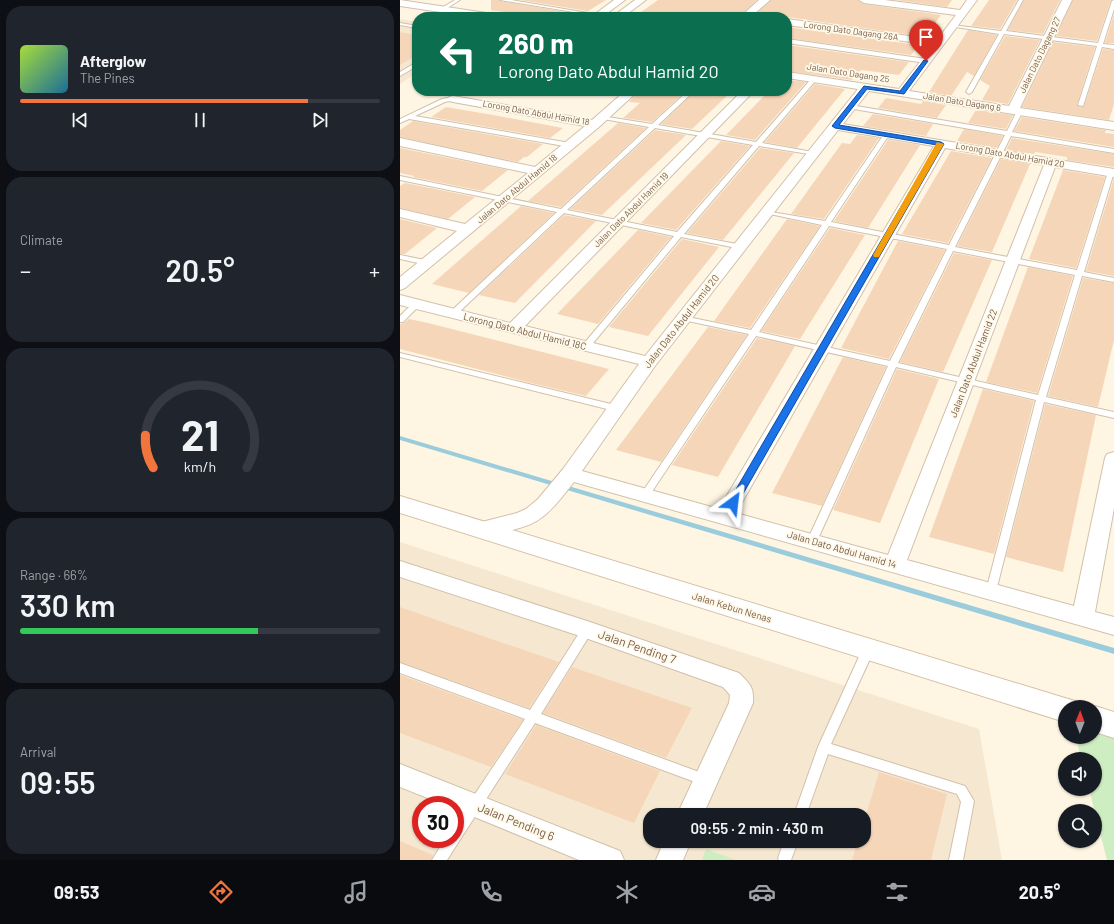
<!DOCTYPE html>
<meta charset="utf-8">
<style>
:root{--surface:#171b24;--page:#20242c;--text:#f1f3f6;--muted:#9ea1a6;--line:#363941;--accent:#f2753e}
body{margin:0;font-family:Barlow,sans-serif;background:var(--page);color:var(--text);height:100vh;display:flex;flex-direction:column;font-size:15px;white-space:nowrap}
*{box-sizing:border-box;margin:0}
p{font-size:13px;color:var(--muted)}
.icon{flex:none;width:22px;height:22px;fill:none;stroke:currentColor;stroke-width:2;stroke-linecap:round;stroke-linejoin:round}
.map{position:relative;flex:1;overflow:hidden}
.drawer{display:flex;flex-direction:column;gap:6px;padding:6px;background:#0d0f14;width:400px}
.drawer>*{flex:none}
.banner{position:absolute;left:12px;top:12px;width:380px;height:84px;border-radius:16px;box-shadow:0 1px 3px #0004;background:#0b6e4f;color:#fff;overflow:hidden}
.needle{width:26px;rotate:1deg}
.tools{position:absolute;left:658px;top:700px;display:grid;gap:8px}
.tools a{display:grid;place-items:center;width:44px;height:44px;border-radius:50%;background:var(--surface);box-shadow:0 1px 3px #0004;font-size:20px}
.speed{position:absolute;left:12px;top:796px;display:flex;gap:8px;font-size:20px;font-weight:700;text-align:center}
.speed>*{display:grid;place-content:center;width:52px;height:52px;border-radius:50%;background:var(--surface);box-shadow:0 1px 3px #0004;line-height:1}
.speed .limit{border:6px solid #d22;background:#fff;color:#111}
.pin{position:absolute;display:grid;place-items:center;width:34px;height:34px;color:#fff;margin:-41px -17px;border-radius:50% 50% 50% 0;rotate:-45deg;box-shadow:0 0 4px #0007}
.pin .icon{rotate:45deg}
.me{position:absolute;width:44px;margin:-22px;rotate:30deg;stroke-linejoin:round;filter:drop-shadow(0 0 3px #0008)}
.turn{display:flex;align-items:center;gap:14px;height:84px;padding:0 20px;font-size:18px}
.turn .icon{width:52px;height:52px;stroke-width:2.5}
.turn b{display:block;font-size:28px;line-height:34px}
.big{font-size:30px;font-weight:600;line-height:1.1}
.drawer .tile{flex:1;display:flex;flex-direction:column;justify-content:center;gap:6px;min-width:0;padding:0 14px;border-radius:16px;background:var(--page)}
.drawer .dial{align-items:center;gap:0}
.dial svg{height:104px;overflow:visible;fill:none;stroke:var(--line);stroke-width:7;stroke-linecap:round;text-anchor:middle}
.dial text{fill:var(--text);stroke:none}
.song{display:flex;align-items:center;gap:12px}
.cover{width:48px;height:48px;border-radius:6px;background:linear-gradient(135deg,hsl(80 70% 55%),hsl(200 70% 35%))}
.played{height:4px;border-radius:2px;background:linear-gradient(90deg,var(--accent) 80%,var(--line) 80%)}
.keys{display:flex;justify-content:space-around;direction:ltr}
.heat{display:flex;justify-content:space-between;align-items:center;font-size:22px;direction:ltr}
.charge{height:6px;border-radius:3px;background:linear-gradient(90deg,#34c759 66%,var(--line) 0)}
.trip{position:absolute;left:243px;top:808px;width:228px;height:40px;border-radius:16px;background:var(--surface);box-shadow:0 1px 3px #0004;font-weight:600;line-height:40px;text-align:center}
.dock{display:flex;height:64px;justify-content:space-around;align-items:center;background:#090b0e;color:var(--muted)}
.dock .icon{width:28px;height:28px}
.dock .active{color:var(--accent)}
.dock b{font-size:18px;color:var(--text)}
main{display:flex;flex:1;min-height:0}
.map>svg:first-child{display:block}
.residential{fill:#f6e8d0;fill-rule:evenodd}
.green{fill:#ceedc0}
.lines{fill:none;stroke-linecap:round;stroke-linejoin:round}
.stream{fill:#9bccdc;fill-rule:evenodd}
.building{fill:#f6d6b8}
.lane-casing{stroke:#d2c0aa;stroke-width:2}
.street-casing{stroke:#d2c0aa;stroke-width:2}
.secondary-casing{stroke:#d6c0a8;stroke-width:2}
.lane{fill:#fff;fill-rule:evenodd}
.street{fill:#fff;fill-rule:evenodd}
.secondary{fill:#fff;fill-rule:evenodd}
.route{fill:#1a73e8;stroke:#114b97}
.slow{fill:#f59e0b}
.labels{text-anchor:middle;stroke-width:3.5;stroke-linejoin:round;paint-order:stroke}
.far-street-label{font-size:9px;fill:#785c46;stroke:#fff9ea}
.street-label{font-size:10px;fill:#785c46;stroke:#fff9ea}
.near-street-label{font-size:12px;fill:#785c46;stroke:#fff9ea}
</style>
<main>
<section class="drawer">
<div class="tile">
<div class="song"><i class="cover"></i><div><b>Afterglow</b><p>The Pines</p></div></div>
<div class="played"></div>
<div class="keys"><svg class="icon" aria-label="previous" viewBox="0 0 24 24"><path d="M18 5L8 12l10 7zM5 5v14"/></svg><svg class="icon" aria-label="pause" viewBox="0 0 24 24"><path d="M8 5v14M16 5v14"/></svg><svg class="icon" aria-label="next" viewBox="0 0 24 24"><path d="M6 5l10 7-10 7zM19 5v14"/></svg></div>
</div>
<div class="tile"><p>Climate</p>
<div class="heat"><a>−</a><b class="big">20.5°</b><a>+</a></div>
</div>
<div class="tile dial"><svg viewBox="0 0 100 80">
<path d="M14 69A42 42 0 1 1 86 69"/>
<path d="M14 69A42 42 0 0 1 8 44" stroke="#f2753e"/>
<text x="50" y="56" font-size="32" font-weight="700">21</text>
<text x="50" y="72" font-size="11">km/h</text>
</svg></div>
<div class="tile"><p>Range · 66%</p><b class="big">330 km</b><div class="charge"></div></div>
<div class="tile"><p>Arrival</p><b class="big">09:55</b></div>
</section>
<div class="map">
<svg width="714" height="860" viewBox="0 0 714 860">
<rect width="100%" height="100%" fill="#fef6e2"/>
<g class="residential">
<path d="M0 19 17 22V73L0 84Z"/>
<path d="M0 542 579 729 602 860H0ZM21 805H55V839H21ZM250 815H464V841H250Z"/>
</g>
<g class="green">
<path d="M695 720 714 726V860H707L689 789H695V759H681L676 737H695Z"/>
<path d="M306 849 336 860H302Z"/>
</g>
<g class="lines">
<path class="stream" d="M0 436 714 648V654L0 440Z"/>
</g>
<g class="building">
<path d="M91 0H99L100 1 183 15 180 17H141L91 10Z"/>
<path d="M120 0H206L188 11Z"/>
<path d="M258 0H357L339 17H234Z"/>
<path d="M371 0H458L464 4 541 15 525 37 387 17H353Z"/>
<path d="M496 0H552L547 7Z"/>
<path d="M589 0H617L600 29 571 26Z"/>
<path d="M624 0H660L643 34 608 30Z"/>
<path d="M673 0H711L697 41 656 36Z"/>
<path d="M714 14V43H705Z"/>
<path d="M387 27 519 45 511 55 387 38Z"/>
<path d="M568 30 597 35 574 76 567 72 551 96 529 92Z"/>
<path d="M0 32 17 35V55L0 65Z"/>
<path d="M605 36 640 40 608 104 582 100 590 86 580 80Z"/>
<path d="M653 42 695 47 677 105 678 106 683 107 684 106 703 49 714 50V104L709 120 622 107Z"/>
<path d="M387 45 509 62 499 75 461 70 452 80 387 71Z"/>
<path d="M387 80 406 82 355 140 326 135 369 91H387Z"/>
<path d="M415 84 445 89 397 148 365 142Z"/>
<path d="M239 91H286L252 122 223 118 240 103 229 102Z"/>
<path d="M295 91H332L292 129 261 124Z"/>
<path d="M486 98 521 104 523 101 546 105 537 118 478 108Z"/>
<path d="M46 107 93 115 163 128 150 138 31 117Z"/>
<path d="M576 110 613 115 606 129 568 123Z"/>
<path d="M473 114 533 124 526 136 463 126Z"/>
<path d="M622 117 706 130 705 133 714 134V147L614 131Z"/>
<path d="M13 121 143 144 127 157H124L118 162 0 137V130Z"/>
<path d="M218 123 246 128 161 207 128 201Z"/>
<path d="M564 129 603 136 597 148 557 141Z"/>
<path d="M255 130 286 135 202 215 170 209Z"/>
<path d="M457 135 479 138 424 219 391 214 442 143 450 144Z"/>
<path d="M612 138 714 154V167L667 160V157L635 152 634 154 606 150Z"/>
<path d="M488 140 520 145 468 228 434 221Z"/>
<path d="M321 141 350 146 276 230 241 223Z"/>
<path d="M0 148 108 170 82 191 13 177 14 176 0 173Z"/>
<path d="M360 148 394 153 323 240 287 233Z"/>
<path d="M551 151 592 158 548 243 502 234Z"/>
<path d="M601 159 630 164 592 252 557 246Z"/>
<path d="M663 170 705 177 676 268 629 259Z"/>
<path d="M714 178V276L686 271Z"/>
<path d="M5 183 75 197 48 219 0 208V186Z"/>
<path d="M121 206 154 213 69 293 32 284Z"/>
<path d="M164 215 196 221 115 303 79 295Z"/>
<path d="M0 219 37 228 5 254H0Z"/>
<path d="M387 219 420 226 350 328 314 321Z"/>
<path d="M430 228 465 235 400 339 361 331Z"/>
<path d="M238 230 271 237 198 324 157 314Z"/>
<path d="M282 239 319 247 248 336 209 327Z"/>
<path d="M498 241 545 250 489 359 441 348Z"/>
<path d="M554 253 592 260 543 372 500 362Z"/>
<path d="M628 267 673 276 637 393 586 382Z"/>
<path d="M683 278 714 283V340L698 407 648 396Z"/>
<path d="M9 319 28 323 209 369 186 396 127 382 0 349V324L4 323Z"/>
<path d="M308 327 347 335 261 462 216 450Z"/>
<path d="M357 338 395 346 318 477 272 465Z"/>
<path d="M443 357 486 367 422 506 372 493Z"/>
<path d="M497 369 539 379 480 523 433 510Z"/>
<path d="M583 389 634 401 594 554 529 537Z"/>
<path d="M645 404 696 415 663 572 606 557Z"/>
<path d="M0 607 48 624 159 662 129 708 0 662Z"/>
<path d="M172 667 292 708 266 758 143 713Z"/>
<path d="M0 675 123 720 91 767 0 733Z"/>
<path d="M136 725 260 771 234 823 105 774Z"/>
<path d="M479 772 547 794 531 860H452L458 841H464V822Z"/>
<path d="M0 841 33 855 31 860H0Z"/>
</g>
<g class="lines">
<defs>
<g id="lane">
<path d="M55 0H60L44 10 40 9Z"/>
<path d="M100 0H111L200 15 198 16Z"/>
<path d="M619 0H623L606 31 698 43 712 1 714 0V9L703 44 714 45V49L702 47 683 106 678 105 697 46 604 34 572 92 569 94 566 92 599 34 550 26 552 25 601 31Z"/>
<path d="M0 23 17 26V28L0 25Z"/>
<path d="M387 39 526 59 529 61 526 63 387 43Z"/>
<path d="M17 62V66L0 76V72Z"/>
<path d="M412 78 417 79 362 143 413 152 415 153V155L359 146 284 234 342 245V249L281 237 189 348H186L182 346 274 236 164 213 56 315H50L49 313 157 212 0 180V176L161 209 249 127 203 119 201 118V116L252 124 288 91H294L258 125 356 142ZM255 128 353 145 277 232 167 210Z"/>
<path d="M53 97 56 99 55 100 45 102 15 116 170 143 173 145 170 147 9 119 0 123V119L42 99Z"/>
<path d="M450 105 607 131 617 111 620 109 623 111 612 132 714 149V153L611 136 555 247 677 270 708 172 711 170 714 172 684 272 714 278V282L682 276 646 397 714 412V418L644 402 596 591 595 594 591 595 587 594 586 591 636 400 496 367 417 541 416 544H408L407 541 488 366 356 336 249 496H243L241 494 349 334 283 320 279 318 283 316 351 330 422 225 365 213V211L425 221 484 134 486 133 489 135 431 222 549 245 605 135 448 108V106ZM429 226 547 249 490 361 359 332ZM553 251 675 275 638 395 498 363Z"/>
<path d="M0 255 30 261 31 263 27 265 0 259Z"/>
<path d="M14 302H20L21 304 3 322H0V316Z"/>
<path d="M0 353 215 405 219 408 215 411 0 357Z"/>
<path d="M187 626 191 627 193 630 191 633 141 714 310 776 312 780 310 784 306 786 135 723 47 860H32L45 839H55V824L125 719 0 673V663L130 710 183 627Z"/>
<path d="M468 645 472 647 474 650 431 744 565 786 574 801 563 860H549L561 802 557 794 428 754 406 815H394L418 747 462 650 464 647Z"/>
<path d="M384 841H398L391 860H379L378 858Z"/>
</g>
<g id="street">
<path d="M0 0 93 14 98 17H74L0 6Z"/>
<path d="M214 0H225L202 17H191Z"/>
<path d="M235 0H246L223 17H212Z"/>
<path d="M359 0H370L351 17H340Z"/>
<path d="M459 0H485L560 10 567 0H577L509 91 609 106 662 0H672L620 108 714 122V130L469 91 443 124 714 169V177L655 167 507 560 674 606 705 458 707 454 714 452V508L695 612 714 617V635L174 482C164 494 154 509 141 518 125 530 100 532 81 536L74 534 71 529 74 524 117 513 126 509 138 499 163 469 239 364 0 305V295L110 323 342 91H354L125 326 245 356 458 89 387 78V72L499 89 533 45 387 25V19L537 40 556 15 464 3ZM438 130 534 146 319 509 182 471 255 366ZM545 148 644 165 488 555 336 513Z"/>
<path d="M225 91H238L199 127 5 288 0 290V277L57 231 0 217V209L65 224 128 173 0 146V138L135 167 185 126 53 102 49 101 47 99 49 97 53 96 192 120Z"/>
<path d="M0 561 187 621 339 673C350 684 354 687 353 703L303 815H277L329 703 330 695 323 687 180 636 0 577Z"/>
<path d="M0 764 220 851 224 860H179L55 809V805H45L0 787Z"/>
<path d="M264 841H291L283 860H256Z"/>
</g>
<g id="secondary">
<path d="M0 496 665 698 675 701 678 707H665V722L0 513Z"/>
<path d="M695 706 714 712V738L695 732V707H693Z"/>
</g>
</defs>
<use href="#lane" class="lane-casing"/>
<use href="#street" class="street-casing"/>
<use href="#secondary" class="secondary-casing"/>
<use href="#lane" class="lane"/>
<use href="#street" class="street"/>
<use href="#secondary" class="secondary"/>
</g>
<path class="route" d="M524 60 528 61 504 94 467 89 439 125 541 142 544 144 336 506H329L328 503 537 145 435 128 432 126 464 86 500 91Z"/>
<path class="slow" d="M537 142 544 144 480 255 479 257H474L473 255Z"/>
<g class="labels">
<g class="far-street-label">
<text transform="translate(451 31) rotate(8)" y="3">Lorong Dato Dagang 26A</text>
<text transform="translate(640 55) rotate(-64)" y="3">Jalan Dato Dagang 27</text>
<text transform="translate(448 73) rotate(9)" y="3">Jalan Dato Dagang 25</text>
<text transform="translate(562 102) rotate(9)" y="3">Jalan Dato Dagang 6</text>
<text transform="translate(136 113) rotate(10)" y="3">Lorong Dato Abdul Hamid 18</text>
<text transform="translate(610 155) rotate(10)" y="3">Lorong Dato Abdul Hamid 20</text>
<text transform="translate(117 189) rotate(-40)" y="3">Jalan Dato Abdul Hamid 18</text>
<text transform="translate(231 210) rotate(-45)" y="3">Jalan Dato Abdul Hamid 19</text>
</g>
<g class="street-label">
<text transform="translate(281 321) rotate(-52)" y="4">Jalan Dato Abdul Hamid 20</text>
<text transform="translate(125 331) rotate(14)" y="4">Lorong Dato Abdul Hamid 18C</text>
<text transform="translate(573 363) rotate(-69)" y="4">Jalan Dato Abdul Hamid 22</text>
<text transform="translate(442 549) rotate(16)" y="4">Jalan Dato Abdul Hamid 14</text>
<text transform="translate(332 607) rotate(17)" y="4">Jalan Kebun Nenas</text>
</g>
<g class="near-street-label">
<text transform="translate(237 647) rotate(19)" y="4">Jalan Pending 7</text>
<text transform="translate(116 822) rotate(22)" y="4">Jalan Pending 6</text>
</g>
</g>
</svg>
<div class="tools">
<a><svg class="needle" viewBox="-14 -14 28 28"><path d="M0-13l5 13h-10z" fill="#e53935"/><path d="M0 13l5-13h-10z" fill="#9ea1a6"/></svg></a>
<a><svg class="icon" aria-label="sound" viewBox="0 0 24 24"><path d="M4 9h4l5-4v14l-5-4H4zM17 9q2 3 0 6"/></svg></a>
<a><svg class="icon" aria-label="search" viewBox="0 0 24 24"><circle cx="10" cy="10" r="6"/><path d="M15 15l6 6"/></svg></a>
</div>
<div class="speed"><div class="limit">30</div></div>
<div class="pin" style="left:526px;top:61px;background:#d93025"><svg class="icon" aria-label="arrive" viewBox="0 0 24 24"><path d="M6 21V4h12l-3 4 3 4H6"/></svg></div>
<svg class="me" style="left:333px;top:503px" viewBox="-20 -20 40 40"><path d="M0-17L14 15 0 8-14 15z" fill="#1a73e8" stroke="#fff" stroke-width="4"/></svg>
<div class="trip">09:55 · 2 min · 430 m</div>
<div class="banner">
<div class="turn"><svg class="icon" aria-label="left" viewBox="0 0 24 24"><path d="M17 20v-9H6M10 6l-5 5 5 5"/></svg><div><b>260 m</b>Lorong Dato Abdul Hamid 20</div></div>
</div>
</div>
</main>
<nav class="dock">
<b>09:53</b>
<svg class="icon active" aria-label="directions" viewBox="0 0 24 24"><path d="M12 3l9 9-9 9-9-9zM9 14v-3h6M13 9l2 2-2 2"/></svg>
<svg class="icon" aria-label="music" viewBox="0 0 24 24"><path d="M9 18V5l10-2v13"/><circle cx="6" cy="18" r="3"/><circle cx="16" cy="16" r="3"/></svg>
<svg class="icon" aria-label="phone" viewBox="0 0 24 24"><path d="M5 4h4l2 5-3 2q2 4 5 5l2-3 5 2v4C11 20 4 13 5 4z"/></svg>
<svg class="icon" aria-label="climate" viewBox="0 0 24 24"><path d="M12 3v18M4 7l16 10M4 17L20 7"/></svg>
<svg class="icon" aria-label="car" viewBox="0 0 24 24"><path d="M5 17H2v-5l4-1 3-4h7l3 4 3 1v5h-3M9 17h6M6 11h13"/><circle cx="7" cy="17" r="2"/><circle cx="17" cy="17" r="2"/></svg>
<svg class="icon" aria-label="filters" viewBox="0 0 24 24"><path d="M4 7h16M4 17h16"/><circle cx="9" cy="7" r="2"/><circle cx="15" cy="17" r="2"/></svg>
<b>20.5°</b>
</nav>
